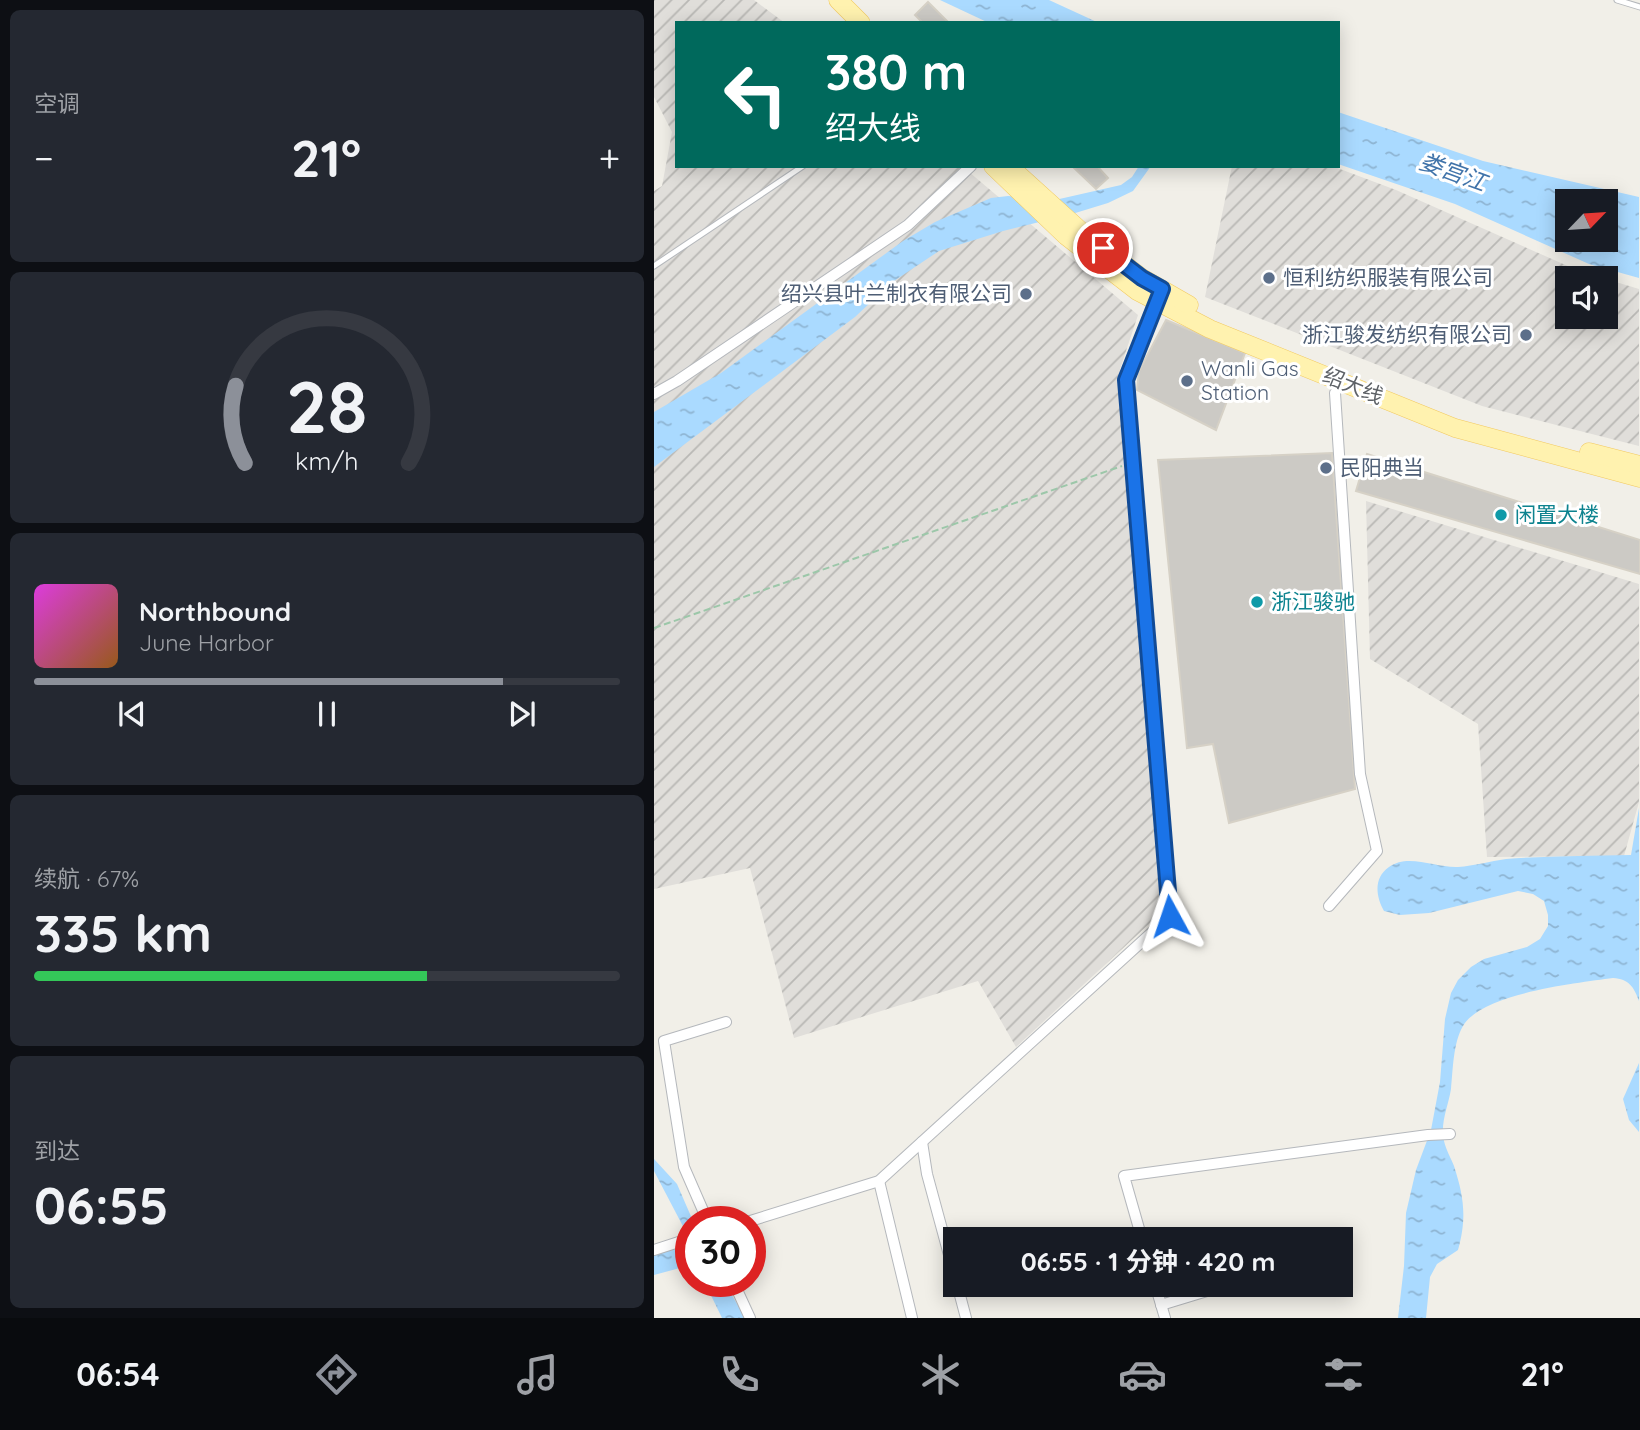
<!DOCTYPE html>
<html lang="zh">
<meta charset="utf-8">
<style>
:root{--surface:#171b24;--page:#242831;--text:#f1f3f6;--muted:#9ea1a6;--line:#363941;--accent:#8c9099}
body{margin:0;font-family:Quicksand,"Noto Sans SC",sans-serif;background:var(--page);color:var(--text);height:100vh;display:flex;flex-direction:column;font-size:26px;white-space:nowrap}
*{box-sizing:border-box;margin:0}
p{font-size:23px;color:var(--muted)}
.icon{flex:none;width:38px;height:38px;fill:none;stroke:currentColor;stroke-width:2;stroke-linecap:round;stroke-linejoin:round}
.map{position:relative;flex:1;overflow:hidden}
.sheet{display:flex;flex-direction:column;gap:10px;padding:10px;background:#0d0f14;width:654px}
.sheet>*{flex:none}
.hud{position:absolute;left:21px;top:21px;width:665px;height:147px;border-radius:0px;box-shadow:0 4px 18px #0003;background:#00695c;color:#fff;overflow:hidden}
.needle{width:46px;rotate:65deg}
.tools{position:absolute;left:901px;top:189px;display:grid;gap:14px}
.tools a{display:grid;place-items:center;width:63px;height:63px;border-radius:0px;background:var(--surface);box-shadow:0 4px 18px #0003;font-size:35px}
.speed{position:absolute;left:21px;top:1206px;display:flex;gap:14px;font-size:35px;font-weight:700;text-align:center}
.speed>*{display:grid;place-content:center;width:91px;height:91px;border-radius:50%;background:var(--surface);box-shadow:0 4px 18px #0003;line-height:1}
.speed .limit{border:10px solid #d22;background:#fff;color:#111}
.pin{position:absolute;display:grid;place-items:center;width:60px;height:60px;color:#fff;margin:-30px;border:4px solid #fff;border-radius:50%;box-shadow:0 2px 7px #0007}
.me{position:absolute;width:77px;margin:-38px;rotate:355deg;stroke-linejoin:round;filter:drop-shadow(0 0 5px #0008)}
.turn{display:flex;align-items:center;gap:24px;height:147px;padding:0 35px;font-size:32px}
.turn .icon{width:91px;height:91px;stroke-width:2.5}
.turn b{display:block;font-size:49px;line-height:60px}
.big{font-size:52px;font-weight:700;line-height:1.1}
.sheet .widget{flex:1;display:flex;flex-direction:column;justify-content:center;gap:10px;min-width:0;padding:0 24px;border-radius:10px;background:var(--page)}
.sheet .dial{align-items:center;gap:0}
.dial svg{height:182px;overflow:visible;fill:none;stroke:var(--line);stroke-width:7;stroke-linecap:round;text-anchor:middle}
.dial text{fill:var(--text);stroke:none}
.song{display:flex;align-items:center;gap:21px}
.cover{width:84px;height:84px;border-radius:10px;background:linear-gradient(135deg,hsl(300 70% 55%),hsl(30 70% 35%))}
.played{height:7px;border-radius:4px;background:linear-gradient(90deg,var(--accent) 80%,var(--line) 80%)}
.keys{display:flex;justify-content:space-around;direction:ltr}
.heat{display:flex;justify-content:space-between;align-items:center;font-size:38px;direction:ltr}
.charge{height:10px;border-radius:5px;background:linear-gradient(90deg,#34c759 67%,var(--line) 0)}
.trip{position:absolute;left:289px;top:1227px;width:410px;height:70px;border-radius:0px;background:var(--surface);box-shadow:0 4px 18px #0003;font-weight:700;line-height:70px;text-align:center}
.tab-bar{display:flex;height:112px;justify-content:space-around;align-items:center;background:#090b0e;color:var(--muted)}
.tab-bar .icon{width:49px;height:49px}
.tab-bar .active{color:var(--accent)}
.tab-bar b{font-size:32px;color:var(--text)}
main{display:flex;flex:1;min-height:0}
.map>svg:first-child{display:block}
.industrial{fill:url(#industrial-furrows)}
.water{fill:url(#water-ripples);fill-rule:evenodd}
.building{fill:#cccac5;stroke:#d6d1c6;stroke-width:2}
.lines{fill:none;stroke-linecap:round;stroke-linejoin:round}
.service-casing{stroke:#b5b8bc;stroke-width:7}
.minor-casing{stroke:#b5b8bc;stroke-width:12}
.primary-casing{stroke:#f2c960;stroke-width:19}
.path{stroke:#9cc7a9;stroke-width:2;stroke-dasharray:7 3.5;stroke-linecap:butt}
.service{stroke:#fff;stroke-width:5}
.minor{stroke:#fff;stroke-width:10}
.primary{stroke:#fff2af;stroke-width:18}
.route-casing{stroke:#114b97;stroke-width:18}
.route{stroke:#1a73e8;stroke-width:12}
.service-dot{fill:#5c6f8a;stroke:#fff;stroke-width:2.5}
.culture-dot{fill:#0f9aa8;stroke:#fff;stroke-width:2.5}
.labels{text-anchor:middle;stroke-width:6;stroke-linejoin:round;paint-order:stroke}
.service-label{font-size:21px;fill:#4e5e75;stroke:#fff;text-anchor:start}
.street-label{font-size:21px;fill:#5f6368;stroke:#fff}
.culture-label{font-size:21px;fill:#0d838f;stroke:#fff;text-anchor:start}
.water-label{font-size:23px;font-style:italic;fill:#4174aa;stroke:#fff}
</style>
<main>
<section class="sheet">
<div class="widget"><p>空调</p>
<div class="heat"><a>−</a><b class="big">21°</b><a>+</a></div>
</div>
<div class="widget dial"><svg viewBox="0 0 100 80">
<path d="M14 69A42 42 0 1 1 86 69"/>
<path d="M14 69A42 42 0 0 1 10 35" stroke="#8c9099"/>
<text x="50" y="56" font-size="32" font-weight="700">28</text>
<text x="50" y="72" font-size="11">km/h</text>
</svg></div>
<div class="widget">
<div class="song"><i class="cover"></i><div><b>Northbound</b><p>June Harbor</p></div></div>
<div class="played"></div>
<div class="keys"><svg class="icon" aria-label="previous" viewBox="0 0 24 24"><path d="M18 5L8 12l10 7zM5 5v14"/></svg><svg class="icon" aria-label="pause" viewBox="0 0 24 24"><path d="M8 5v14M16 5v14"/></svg><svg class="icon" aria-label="next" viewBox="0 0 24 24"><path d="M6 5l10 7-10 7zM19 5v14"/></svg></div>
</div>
<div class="widget"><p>续航 · 67%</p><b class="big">335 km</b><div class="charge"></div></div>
<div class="widget"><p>到达</p><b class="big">06:55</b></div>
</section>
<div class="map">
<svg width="986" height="1318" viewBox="0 0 986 1318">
<defs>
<pattern id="industrial-furrows" width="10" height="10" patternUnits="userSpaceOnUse" patternTransform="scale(1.75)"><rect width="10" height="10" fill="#e0deda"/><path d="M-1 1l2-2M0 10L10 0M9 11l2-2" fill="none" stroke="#b9b8b5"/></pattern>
<pattern id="water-ripples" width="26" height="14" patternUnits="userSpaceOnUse" patternTransform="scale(1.75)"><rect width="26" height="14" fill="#aadaff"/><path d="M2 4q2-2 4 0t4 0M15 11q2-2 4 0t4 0" fill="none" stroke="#8eb4d2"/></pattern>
</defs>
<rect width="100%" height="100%" fill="#f1efe8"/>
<g class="industrial">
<path d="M0 0H100L131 23H23V166H308L484 315 466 369 507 913 362 1047 324 981 140 1038 96 868 0 889V191L8 186 18 132 0 97Z"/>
<path d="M578 166H678L742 190 925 271 949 278H914V317H952V279L985 289V446L828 406 551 297Z"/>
<path d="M712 501 985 584V802L970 856 833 857 824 724 716 659Z"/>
</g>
<g class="water">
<path d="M286 0H395L445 23H335Z"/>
<path d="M684 112 829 161 985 197V278L935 264 801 204 684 164ZM952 201V240H914V201Z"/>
<path d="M485 166H497L479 191 454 203 418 214 349 231 285 251 237 283 201 317 0 467V412L67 373 249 241 281 222 337 198 354 196 401 200 467 185 478 177Z"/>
<path d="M985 808V1001C980 987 975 979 959 978 923 983 828 993 809 1026 799 1043 799 1070 797 1089 794 1107 786 1123 790 1141 792 1150 797 1158 800 1166 810 1197 813 1218 804 1250L783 1264 776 1277 772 1318H744L750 1266 752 1213 762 1170 777 1130 786 1082 791 1019 797 993 804 980 817 967 830 959 873 947 886 939 894 926V915L890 901 879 894 864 891 775 913 746 915 730 911C722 897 719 878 735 867 754 853 782 868 804 867 820 866 836 861 852 859 893 856 935 856 977 855Z"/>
<path d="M985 1063V1132L975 1120 969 1099Z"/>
<path d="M0 1159 23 1184 39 1221 37 1222V1269L26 1268 0 1275V1253L33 1234 0 1171Z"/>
<path d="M50 1281H70L91 1318H68Z"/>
</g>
<g class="building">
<path d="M274 2 295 23H269L261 15Z"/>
<path d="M418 166H443L454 178 442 189Z"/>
<path d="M512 320 591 353 562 430 483 390 485 371Z"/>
<path d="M678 453 701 789 575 823 559 744 533 748 504 460Z"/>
<path d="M713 454 986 540V574L702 491Z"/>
</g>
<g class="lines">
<defs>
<g id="service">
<path d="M963 0 986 7"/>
<path d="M0 266 149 166"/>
</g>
<g id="minor">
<path d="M0 394 23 381 254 225 317 166"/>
<path d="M675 906 723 851 706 774 681 393"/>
<path d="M268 1142 273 1174 301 1277"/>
<path d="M225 1181 258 1318"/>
<path d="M54 1222 30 1167 10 1041 72 1022"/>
<path d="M93 1222 225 1181 516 916 472 380 504 298"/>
<path d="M488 1239 470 1176 774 1135 796 1134"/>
<path d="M0 1250 37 1238"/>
<path d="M79 1281 96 1318"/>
<path d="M303 1284 312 1318"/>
<path d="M501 1284 511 1318"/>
<path d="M507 1305 576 1284"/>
</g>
<g id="primary">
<path d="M184 0 207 23"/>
<path d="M339 166 412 236 483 291 556 329 801 428 986 478"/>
<path d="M355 166 429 233 488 278 535 305"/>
<path d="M935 452 986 465"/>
</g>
</defs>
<use href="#service" class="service-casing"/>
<use href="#minor" class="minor-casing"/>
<use href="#primary" class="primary-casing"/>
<path class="path" d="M0 628 468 466"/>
<use href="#service" class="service"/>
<use href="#minor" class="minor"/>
<use href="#primary" class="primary"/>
</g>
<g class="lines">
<defs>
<path id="route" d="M449 248 488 278 508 289 472 380 516 916"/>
</defs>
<use href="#route" class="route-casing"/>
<use href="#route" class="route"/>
</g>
<g class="service-dot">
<circle cx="615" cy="278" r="7"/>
<circle cx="372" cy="294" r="7"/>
<circle cx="872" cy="335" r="7"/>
<circle cx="533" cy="381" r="7"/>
<circle cx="672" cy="468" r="7"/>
</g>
<g class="culture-dot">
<circle cx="847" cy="515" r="7"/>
<circle cx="603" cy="602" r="7"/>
</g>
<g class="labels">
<g class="service-label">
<text x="629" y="285">恒利纺织服装有限公司</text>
<text x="358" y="301" text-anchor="end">绍兴县叶兰制衣有限公司</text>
<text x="858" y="342" text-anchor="end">浙江骏发纺织有限公司</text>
<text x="547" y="376">Wanli Gas<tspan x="547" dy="24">Station</tspan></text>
<text x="686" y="475">民阳典当</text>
</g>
<g class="street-label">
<text transform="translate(699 386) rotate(22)" y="7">绍大线</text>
</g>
<g class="culture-label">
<text x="861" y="522">闲置大楼</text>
<text x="617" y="609">浙江骏驰</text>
</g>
<g class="water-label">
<text transform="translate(799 172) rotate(20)" y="8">娄宫江</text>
</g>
</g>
</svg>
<div class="tools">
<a><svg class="needle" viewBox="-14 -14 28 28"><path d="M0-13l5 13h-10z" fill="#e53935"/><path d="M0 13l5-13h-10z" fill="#9ea1a6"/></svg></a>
<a><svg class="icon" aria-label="sound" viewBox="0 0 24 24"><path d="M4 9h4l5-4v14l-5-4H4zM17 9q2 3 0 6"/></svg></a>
</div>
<div class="speed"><div class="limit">30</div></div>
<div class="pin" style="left:449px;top:248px;background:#d93025"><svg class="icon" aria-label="arrive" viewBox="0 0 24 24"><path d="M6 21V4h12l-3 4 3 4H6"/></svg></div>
<svg class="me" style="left:516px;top:916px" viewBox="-20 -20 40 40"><path d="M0-17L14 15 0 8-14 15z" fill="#1a73e8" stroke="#fff" stroke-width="4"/></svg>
<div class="trip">06:55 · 1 分钟 · 420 m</div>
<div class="hud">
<div class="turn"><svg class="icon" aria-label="left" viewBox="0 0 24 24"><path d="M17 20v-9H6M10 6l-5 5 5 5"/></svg><div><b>380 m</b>绍大线</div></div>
</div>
</div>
</main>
<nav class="tab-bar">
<b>06:54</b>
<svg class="icon active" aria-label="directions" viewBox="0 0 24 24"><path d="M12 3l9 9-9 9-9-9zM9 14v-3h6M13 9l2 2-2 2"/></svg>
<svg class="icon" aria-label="music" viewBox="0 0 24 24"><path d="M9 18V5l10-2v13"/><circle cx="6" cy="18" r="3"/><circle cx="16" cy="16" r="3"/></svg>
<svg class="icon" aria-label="phone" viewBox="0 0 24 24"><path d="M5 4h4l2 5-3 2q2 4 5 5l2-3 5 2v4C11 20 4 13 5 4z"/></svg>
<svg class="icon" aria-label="climate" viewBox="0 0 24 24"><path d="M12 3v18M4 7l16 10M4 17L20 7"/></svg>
<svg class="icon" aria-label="car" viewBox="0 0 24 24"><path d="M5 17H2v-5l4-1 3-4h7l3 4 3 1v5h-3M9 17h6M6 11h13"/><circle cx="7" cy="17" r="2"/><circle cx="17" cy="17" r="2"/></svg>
<svg class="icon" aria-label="filters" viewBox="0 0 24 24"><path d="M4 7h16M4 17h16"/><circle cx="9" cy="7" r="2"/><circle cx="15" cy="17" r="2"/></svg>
<b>21°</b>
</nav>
